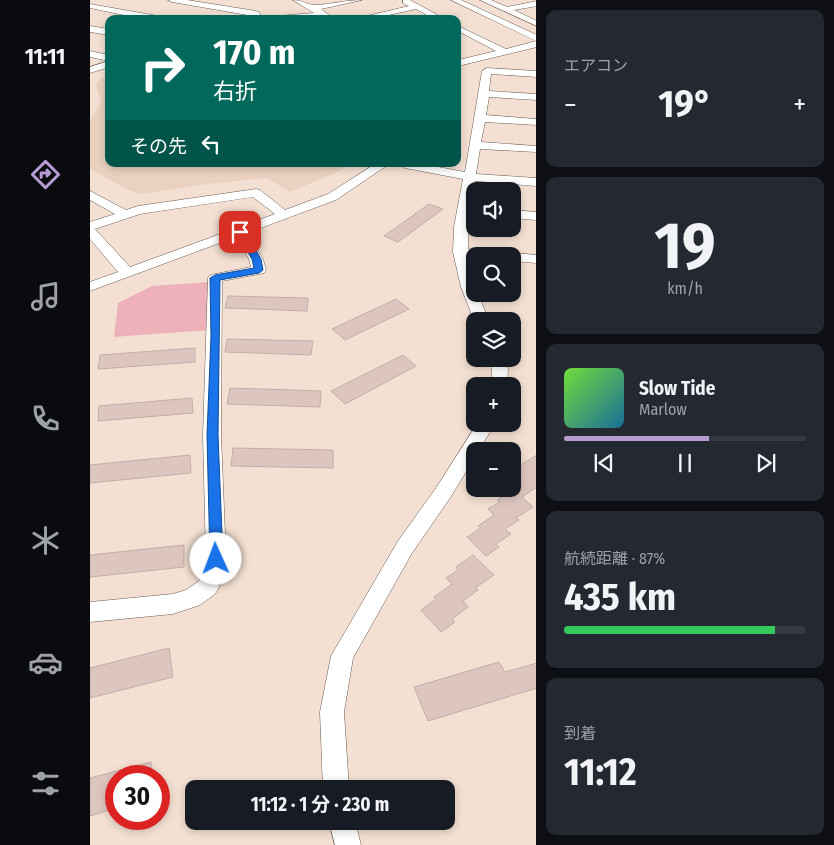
<!DOCTYPE html>
<html lang="ja">
<meta charset="utf-8">
<style>
:root{--surface:#171b24;--page:#242831;--text:#f1f3f6;--muted:#9ea1a6;--line:#363941;--accent:#b69cd3}
body{margin:0;font-family:"Fira Sans Condensed","Noto Sans JP",sans-serif;background:var(--page);color:var(--text);height:100vh;display:flex;flex-direction:column;font-size:19px;white-space:nowrap}
*{box-sizing:border-box;margin:0}
p{font-size:16px;color:var(--muted)}
.icon{flex:none;width:28px;height:28px;fill:none;stroke:currentColor;stroke-width:2;stroke-linecap:round;stroke-linejoin:round}
.map{position:relative;flex:1;overflow:hidden}
.side{display:flex;flex-direction:column;gap:10px;padding:10px;background:#0d0f14;width:298px}
.side>*{flex:none}
.top-card{position:absolute;left:15px;top:15px;width:356px;height:152px;border-radius:10px;box-shadow:0 2px 8px #0003;background:#00695c;color:#fff;overflow:hidden}
.buttons{position:absolute;left:376px;top:182px;display:grid;gap:10px}
.buttons a{display:grid;place-items:center;width:55px;height:55px;border-radius:10px;background:var(--surface);box-shadow:0 2px 8px #0003;font-size:25px}
.speed{position:absolute;left:15px;top:765px;display:flex;gap:10px;font-size:25px;font-weight:700;text-align:center}
.speed>*{display:grid;place-content:center;width:65px;height:65px;border-radius:50%;background:var(--surface);box-shadow:0 2px 8px #0003;line-height:1}
.speed .limit{border:8px solid #d22;background:#fff;color:#111}
.pin{position:absolute;display:grid;place-items:center;width:42px;height:42px;color:#fff;margin:-21px;border-radius:10px;box-shadow:0 2px 8px #0006}
.me{position:absolute;width:55px;margin:-28px;rotate:358deg;stroke-linejoin:round;filter:drop-shadow(0 0 4px #0008)}
.turn{display:flex;align-items:center;gap:18px;height:105px;padding:0 25px;font-size:22px}
.turn .icon{width:65px;height:65px;stroke-width:2.5}
.turn b{display:block;font-size:35px;line-height:42px}
.then{display:flex;align-items:center;height:48px;padding:0 25px;background:#0003;gap:10px;font-size:19px}
.big{font-size:38px;font-weight:700;line-height:1.1}
.side .widget{flex:1;display:flex;flex-direction:column;justify-content:center;gap:8px;min-width:0;padding:0 18px;border-radius:10px;background:var(--page)}
.side .dial{align-items:center;gap:0}
.dial b{font-size:65px;line-height:1}
.song{display:flex;align-items:center;gap:15px}
.cover{width:60px;height:60px;border-radius:8px;background:linear-gradient(135deg,hsl(100 70% 55%),hsl(200 70% 35%))}
.played{height:5px;border-radius:2px;background:linear-gradient(90deg,var(--accent) 60%,var(--line) 60%)}
.keys{display:flex;justify-content:space-around;direction:ltr}
.heat{display:flex;justify-content:space-between;align-items:center;font-size:28px;direction:ltr}
.charge{height:8px;border-radius:4px;background:linear-gradient(90deg,#34c759 87%,var(--line) 0)}
.trip{position:absolute;left:95px;top:780px;width:270px;height:50px;border-radius:10px;background:var(--surface);box-shadow:0 2px 8px #0003;font-weight:700;line-height:50px;text-align:center}
main{display:flex;flex:1;min-height:0}
.tabs{display:flex;flex-direction:column;width:90px;justify-content:space-around;align-items:center;background:#090b0e;color:var(--muted)}
.tabs .icon{width:35px;height:35px}
.tabs .on{color:var(--accent)}
.tabs b{font-size:22px;color:var(--text)}
.map>svg:first-child{display:block}
.built{fill:#ebd1bf}
.green{fill:#edb2b9}
.building{fill:#dec6c0;stroke:#c4ada8}
.lines{fill:none;stroke-linecap:round;stroke-linejoin:round}
.minor-casing{stroke:#6a5a4f;stroke-width:1}
.minor{fill:#fff;fill-rule:evenodd}
.route{fill:#1a73e8;stroke:#114b97}
</style>
<main>
<nav class="tabs">
<b>11:11</b>
<svg class="icon on" aria-label="directions" viewBox="0 0 24 24"><path d="M12 3l9 9-9 9-9-9zM9 14v-3h6M13 9l2 2-2 2"/></svg>
<svg class="icon" aria-label="music" viewBox="0 0 24 24"><path d="M9 18V5l10-2v13"/><circle cx="6" cy="18" r="3"/><circle cx="16" cy="16" r="3"/></svg>
<svg class="icon" aria-label="phone" viewBox="0 0 24 24"><path d="M5 4h4l2 5-3 2q2 4 5 5l2-3 5 2v4C11 20 4 13 5 4z"/></svg>
<svg class="icon" aria-label="climate" viewBox="0 0 24 24"><path d="M12 3v18M4 7l16 10M4 17L20 7"/></svg>
<svg class="icon" aria-label="car" viewBox="0 0 24 24"><path d="M5 17H2v-5l4-1 3-4h7l3 4 3 1v5h-3M9 17h6M6 11h13"/><circle cx="7" cy="17" r="2"/><circle cx="17" cy="17" r="2"/></svg>
<svg class="icon" aria-label="filters" viewBox="0 0 24 24"><path d="M4 7h16M4 17h16"/><circle cx="9" cy="7" r="2"/><circle cx="15" cy="17" r="2"/></svg>
</nav>
<div class="map">
<svg width="447" height="845" viewBox="0 0 447 845">
<rect width="100%" height="100%" fill="#f3e0d2"/>
<path class="built" d="M19 76V164H265L200 192 177 178 118 184 51 194 36 189 0 169V121L11 102 6 84 10 79Z"/>
<path class="green" d="M119 282V330L24 337 28 303 62 286Z"/>
<g class="building">
<path d="M339 204 353 209 308 242 294 236Z"/>
<path d="M138 296 218 298 217 311 135 308Z"/>
<path d="M306 299 319 309 255 340 242 329Z"/>
<path d="M137 339 223 341 221 355 135 352Z"/>
<path d="M105 348V362L8 369 10 355Z"/>
<path d="M313 355 326 366 255 404 241 391Z"/>
<path d="M140 388 231 391 230 407 137 404Z"/>
<path d="M102 398 103 413 8 421 9 406Z"/>
<path d="M143 448 243 450V468L141 466Z"/>
<path d="M100 455 101 473 0 483V465Z"/>
<path d="M447 455V487L432 497 443 507 426 518 429 520 415 529 421 534 406 544 409 547 396 556 377 537 391 528 388 526 404 515 398 509 410 502 407 500 422 490V470Z"/>
<path d="M94 545V567L0 577V555Z"/>
<path d="M383 555 404 575 385 588 388 590 373 601 378 607 362 619 365 622 351 632 331 610 346 599 344 597 362 584 356 578 368 570 366 567Z"/>
<path d="M79 648 83 677 0 698V668Z"/>
<path d="M409 662 415 672 447 663V688L338 721 324 687Z"/>
<path d="M61 762 62 776H26V808L0 816V778Z"/>
</g>
<g class="lines">
<defs>
<g id="minor">
<path d="M78 0H97L166 11 169 12 172 19H164L163 16 82 2Z"/>
<path d="M203 0C212 0 220 6 227 5 242 4 256 0 272 0L231 9 239 15 235 18 184 19 188 16 224 13Z"/>
<path d="M313 0H320L355 19H344L326 9 281 19H264L319 6 313 3Z"/>
<path d="M361 0H371L447 35V47L368 66V60L406 51 368 31V26L416 49 446 41Z"/>
<path d="M390 0H401L417 7 447 1V6L424 10 447 21V26Z"/>
<path d="M0 4 68 16 72 19H53L0 8Z"/>
<path d="M0 26 19 29V35L0 32Z"/>
<path d="M0 51 19 55V61L0 57Z"/>
<path d="M19 61V67L0 73V67Z"/>
<path d="M397 68 447 71V77L401 74 399 91 447 94V100L399 97 396 115 447 119V125L395 122 391 142 447 146V152L390 149 386 174 447 178V186L385 181 378 227V249L447 255V263L422 261V256L379 257 385 284V294H388L399 321H385V323L371 287 363 252 364 227 373 179 315 168 309 164H332L375 172 392 71Z"/>
<path d="M285 164H299L246 200 157 233 173 259 176 270 174 273 132 281 131 435 136 559 129 587 125 594 110 605 83 614 0 622V602L83 594 96 590 109 581 116 559 113 435 118 278 120 275 161 267 159 259 146 237 0 291V282L28 272 0 239V222L25 214 0 200V191L36 210 48 206 166 189 170 190 195 210 238 194ZM163 197 185 214 40 267 5 229 50 214Z"/>
<path d="M422 210 447 212V220L422 218Z"/>
<path d="M398 359H414L418 369 417 386H401L402 369Z"/>
<path d="M387 424H405L388 451H385V457L360 498 322 553 263 658 254 712 259 789H233L230 712 241 656 308 541 346 488Z"/>
<path d="M239 821H265L271 845H245Z"/>
</g>
</defs>
<use href="#minor" class="minor-casing"/>
<use href="#minor" class="minor"/>
</g>
<path class="route" d="M150 229 155 232 171 259 173 270 169 273 130 280 128 435 133 559 131 563 126 565 122 563 120 559 117 435 121 336 120 278 125 275 164 268 162 259 146 232Z"/>
</svg>
<div class="buttons">
<a><svg class="icon" aria-label="sound" viewBox="0 0 24 24"><path d="M4 9h4l5-4v14l-5-4H4zM17 9q2 3 0 6"/></svg></a>
<a><svg class="icon" aria-label="search" viewBox="0 0 24 24"><circle cx="10" cy="10" r="6"/><path d="M15 15l6 6"/></svg></a>
<a><svg class="icon" aria-label="layers" viewBox="0 0 24 24"><path d="M12 4l9 5-9 5-9-5zM3 14l9 5 9-5"/></svg></a>
<a>+</a>
<a>−</a>
</div>
<div class="speed"><div class="limit">30</div></div>
<div class="pin" style="left:150px;top:232px;background:#d93025"><svg class="icon" aria-label="arrive" viewBox="0 0 24 24"><path d="M6 21V4h12l-3 4 3 4H6"/></svg></div>
<svg class="me" style="left:126px;top:559px" viewBox="-20 -20 40 40"><circle r="19" fill="#fff"/><path d="M0-13L10 11 0 6-10 11z" fill="#1a73e8"/></svg>
<div class="trip">11:12 · 1 分 · 230 m</div>
<div class="top-card">
<div class="turn"><svg class="icon" aria-label="right" viewBox="0 0 24 24"><path d="M7 20v-9h11M14 6l5 5-5 5"/></svg><div><b>170 m</b>右折</div></div>
<div class="then">その先<svg class="icon" aria-label="left" viewBox="0 0 24 24"><path d="M17 20v-9H6M10 6l-5 5 5 5"/></svg></div>
</div>
</div>
<section class="side">
<div class="widget"><p>エアコン</p>
<div class="heat"><a>−</a><b class="big">19°</b><a>+</a></div>
</div>
<div class="widget dial"><b>19</b><p>km/h</p></div>
<div class="widget">
<div class="song"><i class="cover"></i><div><b>Slow Tide</b><p>Marlow</p></div></div>
<div class="played"></div>
<div class="keys"><svg class="icon" aria-label="previous" viewBox="0 0 24 24"><path d="M18 5L8 12l10 7zM5 5v14"/></svg><svg class="icon" aria-label="pause" viewBox="0 0 24 24"><path d="M8 5v14M16 5v14"/></svg><svg class="icon" aria-label="next" viewBox="0 0 24 24"><path d="M6 5l10 7-10 7zM19 5v14"/></svg></div>
</div>
<div class="widget"><p>航続距離 · 87%</p><b class="big">435 km</b><div class="charge"></div></div>
<div class="widget"><p>到着</p><b class="big">11:12</b></div>
</section>
</main>
